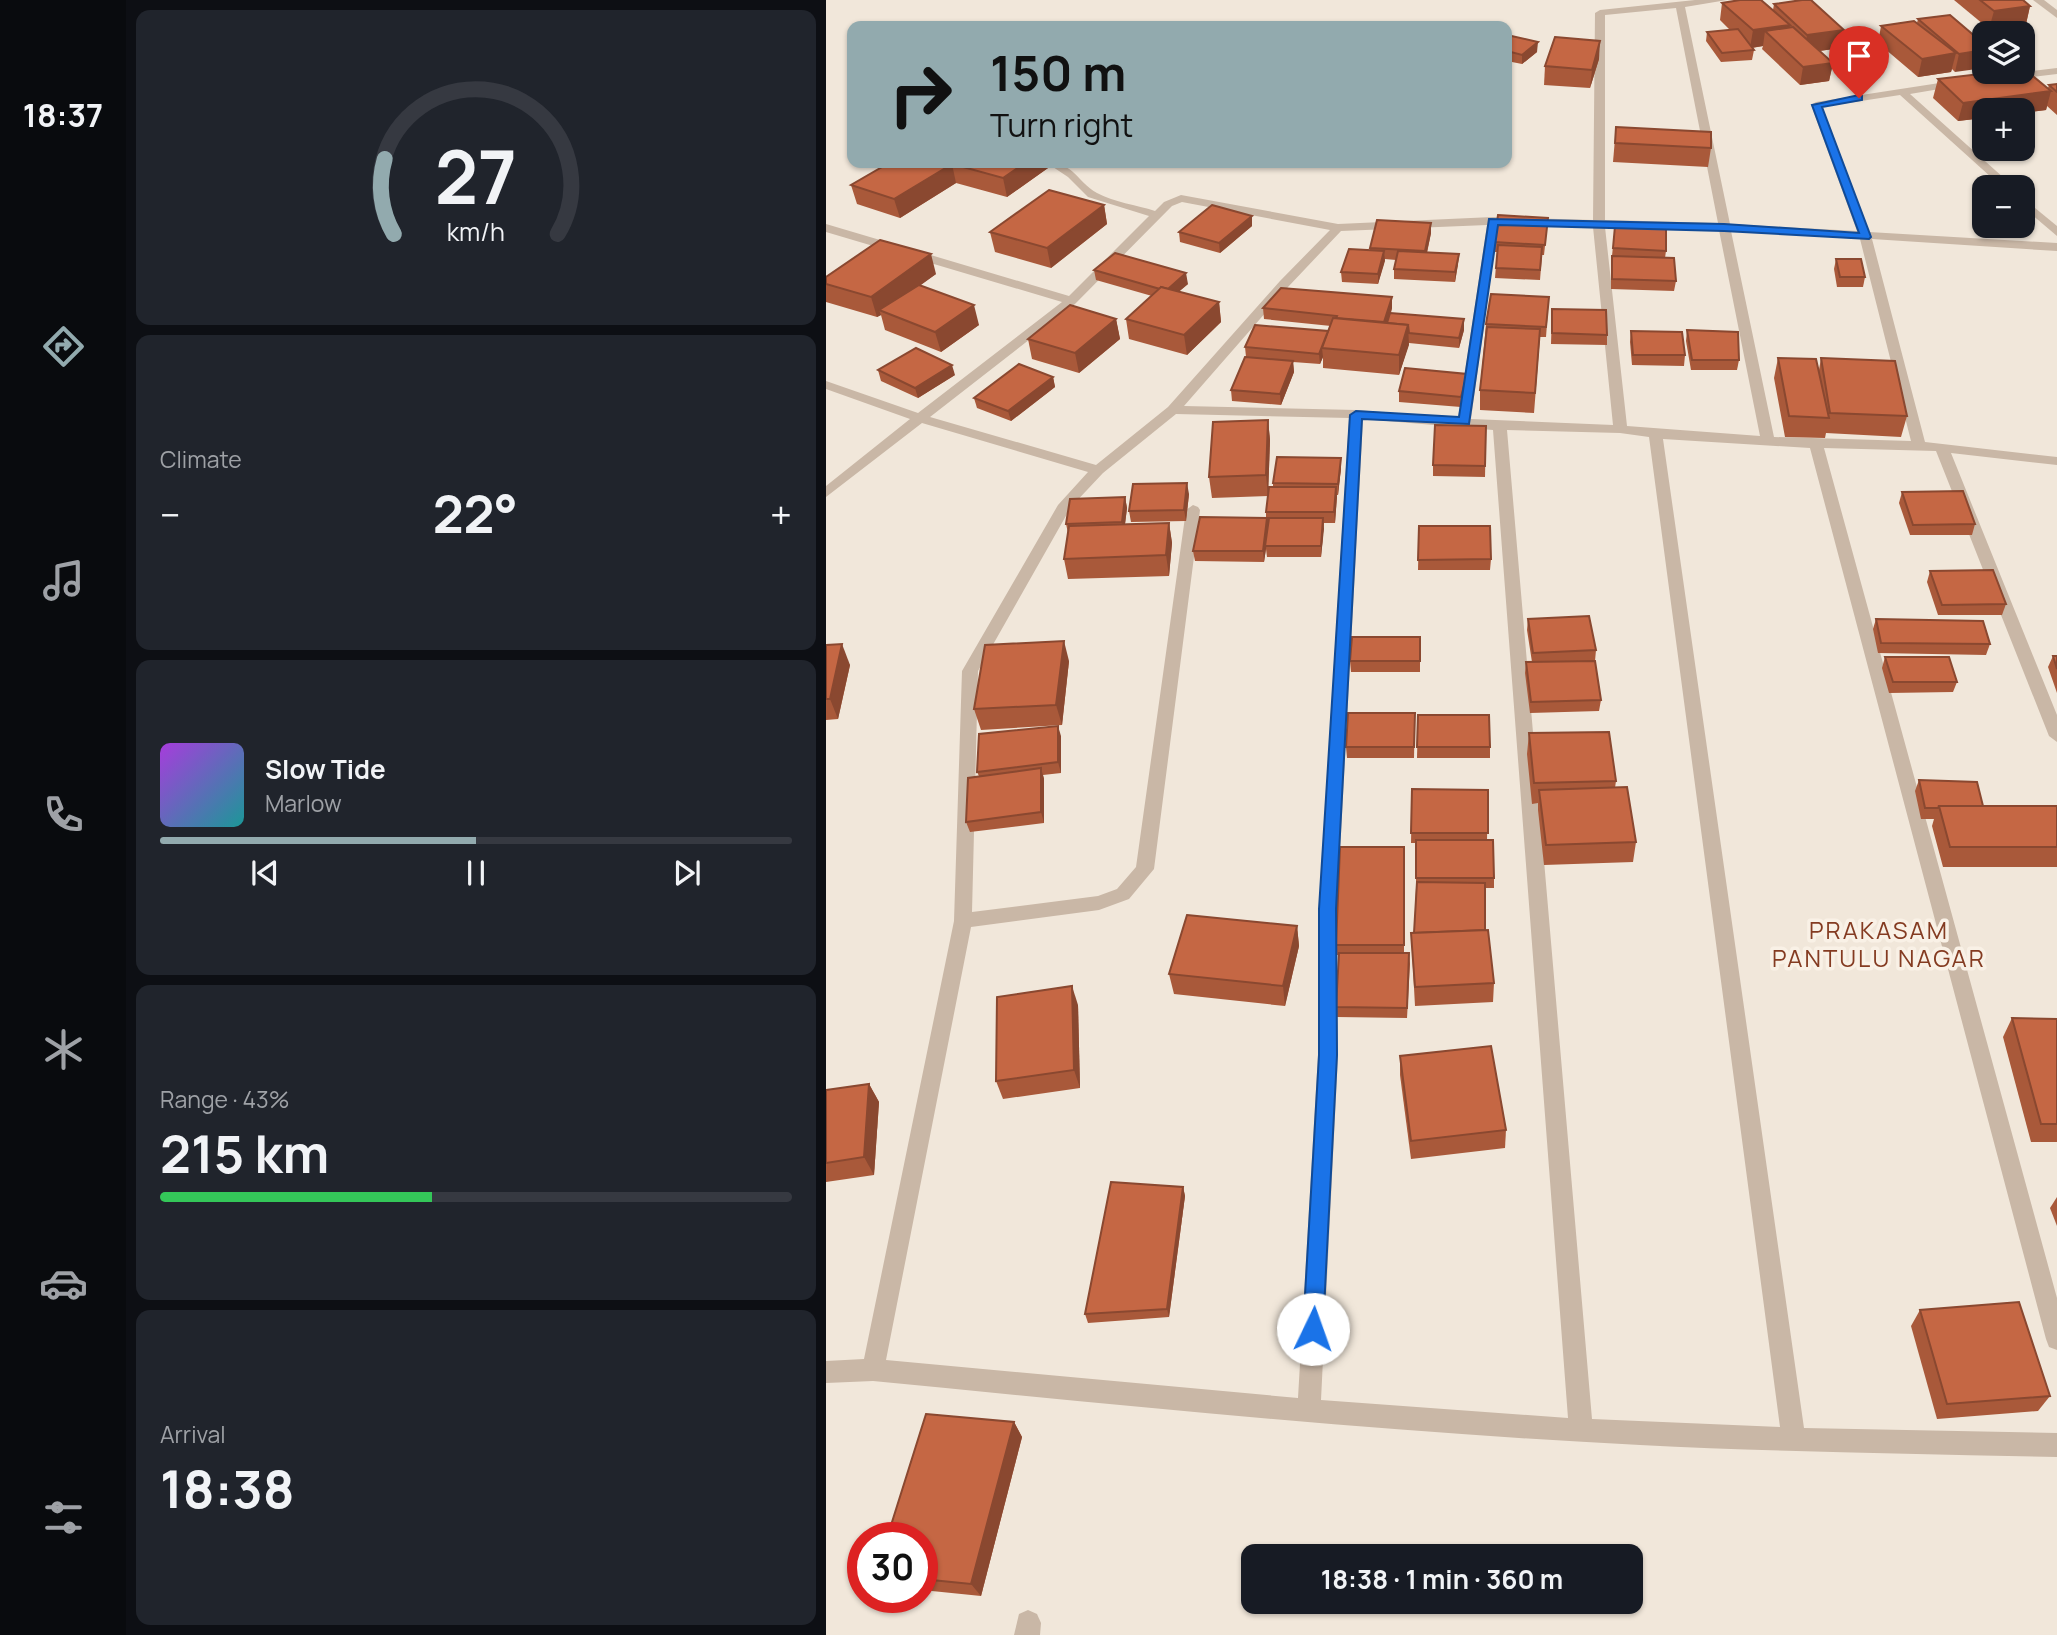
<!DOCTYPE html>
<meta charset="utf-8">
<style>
:root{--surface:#171b24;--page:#20242c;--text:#f1f3f6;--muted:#9ea1a6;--line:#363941;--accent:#92aaae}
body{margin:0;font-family:Manrope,sans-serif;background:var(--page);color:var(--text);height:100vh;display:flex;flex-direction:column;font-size:26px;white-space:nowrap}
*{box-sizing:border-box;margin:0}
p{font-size:23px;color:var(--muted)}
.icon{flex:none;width:38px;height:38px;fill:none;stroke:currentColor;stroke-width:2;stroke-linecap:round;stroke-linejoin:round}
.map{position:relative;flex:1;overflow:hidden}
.side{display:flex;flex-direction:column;gap:10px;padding:10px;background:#0d0f14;width:700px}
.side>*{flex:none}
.hud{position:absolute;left:21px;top:21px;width:665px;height:147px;border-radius:14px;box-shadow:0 2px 5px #0004;background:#92aaae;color:#111;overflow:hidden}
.controls{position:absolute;left:1146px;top:21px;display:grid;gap:14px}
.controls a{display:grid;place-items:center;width:63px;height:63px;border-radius:14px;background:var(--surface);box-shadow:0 2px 5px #0004;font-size:35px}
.speed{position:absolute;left:21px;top:1522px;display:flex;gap:14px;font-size:35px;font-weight:700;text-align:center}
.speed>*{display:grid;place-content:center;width:91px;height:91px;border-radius:50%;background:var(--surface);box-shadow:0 2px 5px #0004;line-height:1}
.speed .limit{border:10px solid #d22;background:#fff;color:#111}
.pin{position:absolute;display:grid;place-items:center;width:60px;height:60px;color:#fff;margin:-72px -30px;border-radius:50% 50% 50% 0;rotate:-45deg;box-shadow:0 0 7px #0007}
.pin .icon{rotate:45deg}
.me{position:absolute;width:77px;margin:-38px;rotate:3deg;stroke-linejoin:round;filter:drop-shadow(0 0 5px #0008)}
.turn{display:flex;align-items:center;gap:24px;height:147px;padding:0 28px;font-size:32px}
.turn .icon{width:91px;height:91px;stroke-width:2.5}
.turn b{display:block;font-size:49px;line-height:60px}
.big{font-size:52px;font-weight:700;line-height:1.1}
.side .card{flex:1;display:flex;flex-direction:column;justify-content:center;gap:10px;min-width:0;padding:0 24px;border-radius:14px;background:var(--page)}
.side .dial{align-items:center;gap:0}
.dial svg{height:182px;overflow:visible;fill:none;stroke:var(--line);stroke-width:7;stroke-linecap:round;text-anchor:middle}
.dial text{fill:var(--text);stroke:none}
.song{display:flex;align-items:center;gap:21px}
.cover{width:84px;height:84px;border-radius:10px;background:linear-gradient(135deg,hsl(280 70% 55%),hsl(180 70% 35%))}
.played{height:7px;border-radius:4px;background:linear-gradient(90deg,var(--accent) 50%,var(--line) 50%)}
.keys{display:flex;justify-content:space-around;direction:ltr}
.heat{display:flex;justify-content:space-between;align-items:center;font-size:38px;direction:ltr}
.charge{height:10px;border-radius:5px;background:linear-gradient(90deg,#34c759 43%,var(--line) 0)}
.trip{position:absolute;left:415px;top:1544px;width:402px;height:70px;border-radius:14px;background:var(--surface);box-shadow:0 2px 5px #0004;font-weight:700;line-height:70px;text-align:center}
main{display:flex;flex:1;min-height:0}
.tabs{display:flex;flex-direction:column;width:126px;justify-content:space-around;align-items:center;background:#090b0e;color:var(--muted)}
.tabs .icon{width:49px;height:49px}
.tabs .active{color:var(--accent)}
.tabs b{font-size:32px;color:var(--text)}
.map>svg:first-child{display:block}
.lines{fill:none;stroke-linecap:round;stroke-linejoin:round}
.street{fill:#c9b7a6;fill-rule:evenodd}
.wall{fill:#a9593a}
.shaded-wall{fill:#8a4830}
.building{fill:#c56744;stroke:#8a4830;stroke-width:2}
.route{fill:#1a73e8;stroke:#114b97;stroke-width:2}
.labels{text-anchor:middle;stroke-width:7;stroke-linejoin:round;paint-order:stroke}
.neighbourhood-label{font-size:24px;letter-spacing:2px;fill:#843b21;stroke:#f9f1e6}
</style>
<main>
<nav class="tabs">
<b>18:37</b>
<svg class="icon active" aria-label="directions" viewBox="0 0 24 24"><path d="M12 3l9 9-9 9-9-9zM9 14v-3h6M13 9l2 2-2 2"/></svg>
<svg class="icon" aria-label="music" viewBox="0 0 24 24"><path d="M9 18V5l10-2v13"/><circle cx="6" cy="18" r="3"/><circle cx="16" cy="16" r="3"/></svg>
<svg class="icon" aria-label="phone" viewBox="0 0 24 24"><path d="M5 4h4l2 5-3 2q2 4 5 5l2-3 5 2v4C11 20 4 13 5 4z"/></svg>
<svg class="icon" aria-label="climate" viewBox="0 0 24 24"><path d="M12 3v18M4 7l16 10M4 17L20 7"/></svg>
<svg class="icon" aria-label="car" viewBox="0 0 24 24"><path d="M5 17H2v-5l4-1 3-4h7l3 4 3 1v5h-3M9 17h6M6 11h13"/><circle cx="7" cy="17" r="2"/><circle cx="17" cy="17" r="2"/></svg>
<svg class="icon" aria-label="filters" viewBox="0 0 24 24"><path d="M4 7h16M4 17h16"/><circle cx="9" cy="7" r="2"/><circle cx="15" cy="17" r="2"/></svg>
</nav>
<section class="side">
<div class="card dial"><svg viewBox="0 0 100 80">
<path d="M14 69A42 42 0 1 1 86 69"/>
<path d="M14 69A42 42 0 0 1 10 36" stroke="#92aaae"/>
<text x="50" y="56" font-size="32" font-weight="700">27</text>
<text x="50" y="72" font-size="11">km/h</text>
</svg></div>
<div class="card"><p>Climate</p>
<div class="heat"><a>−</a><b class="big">22°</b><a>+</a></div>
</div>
<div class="card">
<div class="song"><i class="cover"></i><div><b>Slow Tide</b><p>Marlow</p></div></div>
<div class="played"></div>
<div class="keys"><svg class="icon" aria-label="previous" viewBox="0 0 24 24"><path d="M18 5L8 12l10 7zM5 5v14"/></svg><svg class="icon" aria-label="pause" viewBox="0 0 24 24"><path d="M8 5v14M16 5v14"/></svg><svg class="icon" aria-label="next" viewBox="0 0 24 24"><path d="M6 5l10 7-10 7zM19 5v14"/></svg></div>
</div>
<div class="card"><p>Range · 43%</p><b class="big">215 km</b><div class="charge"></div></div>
<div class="card"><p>Arrival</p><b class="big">18:38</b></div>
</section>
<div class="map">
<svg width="1231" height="1635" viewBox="0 0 1231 1635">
<rect width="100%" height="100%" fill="#f1e7da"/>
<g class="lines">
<g class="street">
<path d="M869 0H901L859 7 904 224 1031 231 985 105 990 102 1133 80 1137 81V85L1084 94 1188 187H1176L1074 95 996 107 1043 232 1231 243V251L1046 239 1099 442 1231 457V465L1125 453 1231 715V742L1223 736 1110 451 998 448 1231 1298V1350L1223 1347 1220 1339 984 448 837 439 978 1428 1231 1433V1457C1091 1454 953 1452 814 1445 557 1432 303 1406 47 1381L0 1383V1361L38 1359 128 921 136 671 232 505 262 472 96 423 0 497V486L84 419 0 389V381L92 413 236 302 0 232V224L243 296 323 216 262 197 242 177 221 163C249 163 250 181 271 193 287 202 311 205 329 211L338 202 355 195 512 224 667 217 767 220 769 13 774 10ZM850 8 892 223 779 220V15ZM356 202 504 230 454 281 342 407 270 465 104 417 249 304 346 206ZM661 225 632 418 530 410 358 406 462 287 515 231ZM672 225 767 227 787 425 645 419ZM779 227 893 230 934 436 801 426ZM905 231 1034 239 1085 441 948 437ZM350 414 523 418 493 909 492 1055 472 1398 60 1360 145 927 273 910 303 899 328 869 374 510 372 507 367 505 360 510 310 867 291 889 272 896 146 912 152 671 245 507 277 473ZM537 419 667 430 742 1418 495 1400 512 1055 511 909ZM681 430 794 433 823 437 954 1427 766 1419Z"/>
<path d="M1207 0H1218L1231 10V18Z"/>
<path d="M1231 68V74L1182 80 1177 77 1182 74Z"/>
<path d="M1197 198 1231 226V236L1197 207Z"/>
<path d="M202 1610 211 1614 215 1623 214 1635H188L193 1614Z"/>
</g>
</g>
<g class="wall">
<path d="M1128 0H1197L1204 6 1200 24 1163 29Z"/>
<path d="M896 3 947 10 948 4 1015 48 993 51 1007 63 1003 81 974 85 936 49 937 46 926 48 928 50 926 60 895 62 880 41 881 32 904 30 894 20Z"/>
<path d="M1092 19 1158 44 1129 72 1126 69 1125 72 1092 77 1052 43 1055 26 1091 23Z"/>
<path d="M681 35 711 52 696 64 681 61Z"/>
<path d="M773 59 764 88 718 85 719 66Z"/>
<path d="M1112 79 1222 88 1223 85 1231 84V115L1221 106 1220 110 1132 121 1107 98Z"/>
<path d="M790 127 885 148 882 167 787 162Z"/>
<path d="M126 164 222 168 181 197 130 183 74 218 31 204 25 185Z"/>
<path d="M278 205 281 224 225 268 169 252 164 232Z"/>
<path d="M722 218 718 255H716L714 280 669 278 671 252H667L668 242Z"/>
<path d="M605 223V233L601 253 633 254 632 264 629 282 568 279V269L570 260 559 259 552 284 516 282 515 272 544 250V248Z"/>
<path d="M426 226 394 253 354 242 353 232Z"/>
<path d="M789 226 840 251 839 258 850 281 848 291 785 289V266Z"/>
<path d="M1010 259 1039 277 1037 287H1011L1008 269Z"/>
<path d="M268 270 362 284 352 292 393 302 395 322 361 355 303 339 300 319 326 296 270 280Z"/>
<path d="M110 274 94 285 153 325 115 352 59 330 55 315 51 317 0 302V277Z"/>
<path d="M723 297 720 337H714L708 413 654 410V390L660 324Z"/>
<path d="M437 308H566L565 313 638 330 633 348 583 343 573 375 497 368V357L494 364 467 362 468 372 455 405 406 401 405 390 420 357 419 347 502 331 505 326 438 319Z"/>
<path d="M726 309 781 335V345L725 344Z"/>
<path d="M290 319 294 339 253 373 206 359 202 339Z"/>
<path d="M861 330 913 360 911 370H865L860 341Z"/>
<path d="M805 331 859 355 858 366 806 365 804 342Z"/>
<path d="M952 358 993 370 995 358 1081 416 1075 437 1000 433 999 438 959 437 948 378Z"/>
<path d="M52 370 129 375 92 398 55 381Z"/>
<path d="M227 377 229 387 185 421 151 408 148 398Z"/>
<path d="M641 384 635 407 573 402V391Z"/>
<path d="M442 420 444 440 442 496 386 498 383 477Z"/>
<path d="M660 426 659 477 607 476V465Z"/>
<path d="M515 468 512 495H511L509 523H498L495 557H441L440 549 438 562 369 561 367 551 440 518V512L447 487V483Z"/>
<path d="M1076 492 1149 524 1146 535H1084L1073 503Z"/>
<path d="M363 494 360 521 305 522 303 511Z"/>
<path d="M299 497 301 508 299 524 343 523 346 543 343 576 242 579 238 559 242 533 240 524Z"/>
<path d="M593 526 665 559 664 570H592Z"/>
<path d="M1104 571 1180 604 1176 615H1112L1101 582Z"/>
<path d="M702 619 770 650 769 661 775 700 773 711 704 713 699 673 700 662H706L701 630Z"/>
<path d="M1050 619 1164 644 1160 655 1052 653 1047 629Z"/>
<path d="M594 637V672H525L524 661Z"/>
<path d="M0 645 24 665 12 719 0 720Z"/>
<path d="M1227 656H1231V693L1222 667Z"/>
<path d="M1059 657 1131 682 1127 692 1063 693 1056 668Z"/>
<path d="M243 661 236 725 155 730 148 709Z"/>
<path d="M589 713 588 758H521L520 747Z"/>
<path d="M592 715 664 747V758H591Z"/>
<path d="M703 733 790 781 789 788 810 842 807 862 718 865 712 810V803L706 804 701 754Z"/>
<path d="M235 736V773L217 775 218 779V823L144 832 140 822 153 776 151 772Z"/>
<path d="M1093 780 1157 806H1231V867H1117L1106 826 1108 819H1095L1089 791Z"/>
<path d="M586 789 662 790 661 840 668 878V888H659V930L668 983 667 1002 589 1006 585 933H588L590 888V843H585Z"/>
<path d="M578 847V953H583L584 964 581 1018 511 1017 510 1007 513 955H511L510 945Z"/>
<path d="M471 926 473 946 459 1006 348 994 343 974Z"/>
<path d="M252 1005 254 1088 177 1099 170 1081Z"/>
<path d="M1186 1018 1231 1019V1142H1205L1177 1037Z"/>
<path d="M574 1056 680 1130 679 1148 585 1159 574 1075Z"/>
<path d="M43 1084 53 1102 48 1175 0 1182V1090Z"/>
<path d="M357 1187 359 1196 343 1317 262 1323 259 1314Z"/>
<path d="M1231 1197V1226L1224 1208Z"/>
<path d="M1094 1310 1224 1396 1212 1411 1111 1419 1085 1326Z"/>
<path d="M188 1422 196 1437 155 1596 96 1590V1538Z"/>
</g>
<g class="shaded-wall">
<path d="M1204 6 1200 24 1163 29 1168 11Z"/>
<path d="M964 25 961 43 939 31 937 46 924 48 927 30Z"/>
<path d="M1018 30 1015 48 978 53 981 35Z"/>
<path d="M774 41 773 59 764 88 766 70Z"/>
<path d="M712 42 711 52 696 64V55Z"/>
<path d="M1158 50V68L1129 72 1133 54Z"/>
<path d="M1130 53 1125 72 1092 77 1096 59Z"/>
<path d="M1007 63 1003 81 974 85 977 67Z"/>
<path d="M1225 91 1220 110 1197 113V110H1158V118L1132 121 1137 103Z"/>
<path d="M199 163H221L222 168 181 197 177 178Z"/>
<path d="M126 164 130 183 74 218 68 199Z"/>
<path d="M278 205 281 224 225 268 221 248Z"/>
<path d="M426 216V226L394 253 393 243Z"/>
<path d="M605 223V233L599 261V251Z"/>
<path d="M558 251 559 261 552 284V274Z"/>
<path d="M105 254 110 274 58 312 53 310 55 315 51 317 45 297Z"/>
<path d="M633 254 632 264 629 282V272Z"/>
<path d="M360 273 362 284 342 301 340 290Z"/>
<path d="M566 297V308L556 340 555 330Z"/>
<path d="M393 302 395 322 361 355 358 335Z"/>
<path d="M148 305 153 325 115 352 109 332Z"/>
<path d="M290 319 294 339 253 373 249 353Z"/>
<path d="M638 319V330L633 348V338Z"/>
<path d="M582 325 583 345 573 375V355Z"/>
<path d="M502 331 496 348 497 357 494 364 493 354Z"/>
<path d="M467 361 468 372 455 405 454 394Z"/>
<path d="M126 365 129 375 92 398 89 388Z"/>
<path d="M641 374V384L635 407V397Z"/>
<path d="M227 377 229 387 185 421 182 411Z"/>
<path d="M442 420 444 440 442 496 440 475Z"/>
<path d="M515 458V468L512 495V484Z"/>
<path d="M361 483 363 494 360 521 358 510Z"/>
<path d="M510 487 511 497 509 523 508 512Z"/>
<path d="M299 497 301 508 298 532 296 522Z"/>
<path d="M441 518 443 528 438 562 437 551Z"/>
<path d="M497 518 498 529 495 557V546Z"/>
<path d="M343 523 346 543 343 576 340 555Z"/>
<path d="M238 641 243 661 236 725 230 705Z"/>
<path d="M16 644 24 665 12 719 4 699Z"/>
<path d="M232 726 235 736V773L232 762Z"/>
<path d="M215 768 218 779V823L215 812Z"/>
<path d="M471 926 473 946 459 1006 457 986Z"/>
<path d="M246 986 252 1005 254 1088 248 1070Z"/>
<path d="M43 1084 53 1102 48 1175 38 1157Z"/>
<path d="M357 1187 359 1196 343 1317 341 1309Z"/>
<path d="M188 1422 196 1437 155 1596 145 1584Z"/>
</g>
<g class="building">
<path d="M914 0H935L964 25 927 30 896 3Z"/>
<path d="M976 0H985L1018 30 981 35 948 4Z"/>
<path d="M1154 0H1197L1204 6 1168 11Z"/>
<path d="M1124 15 1158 44V50L1133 54 1092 19Z"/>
<path d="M1088 21 1130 53 1096 59 1055 26Z"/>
<path d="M967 27 1007 63 977 67 939 31Z"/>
<path d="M912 29 928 50 896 53 881 32Z"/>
<path d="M681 35 712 42 696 55 681 51Z"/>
<path d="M729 37 774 41 766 70 719 66Z"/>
<path d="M1197 68 1225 91 1137 103 1112 79 1171 72H1197Z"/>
<path d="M1231 84V92L1223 85Z"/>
<path d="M790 127 885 132V148L789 143Z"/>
<path d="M63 163H124L126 164 68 199 25 185Z"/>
<path d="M128 163H199L177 178 126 164Z"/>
<path d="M223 190 278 205 221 248 164 232Z"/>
<path d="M386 205 426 216 393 243 353 232Z"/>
<path d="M672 215 722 218 719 245 668 242Z"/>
<path d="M551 220 605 223 599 251 544 248Z"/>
<path d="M789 226 840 229V251L787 248Z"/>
<path d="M54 240 105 254 45 297 0 284V277Z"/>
<path d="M672 245 716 247 714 270 670 268Z"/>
<path d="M523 249 558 251 552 274 515 272Z"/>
<path d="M572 251 633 254 629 272 568 269Z"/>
<path d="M289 253 360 273 342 289 335 287 334 289 268 270Z"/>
<path d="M786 256 848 258 850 281 786 279Z"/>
<path d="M1010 259H1035L1039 277H1014Z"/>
<path d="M93 285 148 305 109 332 53 310Z"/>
<path d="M335 287 393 302 358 335 300 319Z"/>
<path d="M455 288 566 297 558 322 510 318 511 316 437 308Z"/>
<path d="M665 294 723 297 720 327 660 324Z"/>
<path d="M244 305 290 319 249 353 202 339Z"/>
<path d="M726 309 780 310 781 335 726 333Z"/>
<path d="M564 313 638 319 633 338 583 333 582 325 561 323Z"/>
<path d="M507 318 582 325 573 355 496 348Z"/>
<path d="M429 325 502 331 493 354 419 347Z"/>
<path d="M661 327 714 329 709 393 654 390Z"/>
<path d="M861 330 912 332 913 360H866Z"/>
<path d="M805 331 856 332 859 355H807Z"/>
<path d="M90 348 126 365 89 388 52 370Z"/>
<path d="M419 357 467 361 454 394 405 390Z"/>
<path d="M952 358 990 359 1003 418 963 416Z"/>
<path d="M995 358 1069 361 1081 416 1004 413Z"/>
<path d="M193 364 227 377 182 411 148 398Z"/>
<path d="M579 368 641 374 635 397 573 391Z"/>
<path d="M442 420 440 475 383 477 387 422Z"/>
<path d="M609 425 660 426 659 466 607 465Z"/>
<path d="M451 457 515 458 512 484 447 483Z"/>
<path d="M361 483 358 510 303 511 307 484Z"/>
<path d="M443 487H510L508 512H440Z"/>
<path d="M1137 491 1149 524 1087 525 1076 492Z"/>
<path d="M299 497 296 522 240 524 244 499Z"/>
<path d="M374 517 441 518 437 551H367Z"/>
<path d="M443 518H497L495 546H439Z"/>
<path d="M343 523 340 555 238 559 243 526Z"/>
<path d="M593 526H664L665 559 592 560Z"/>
<path d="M1167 570 1180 604 1116 605 1104 571Z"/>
<path d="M763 616 770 650 707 653 702 619Z"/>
<path d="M1050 619 1157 621 1164 644 1055 643Z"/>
<path d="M526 637H594V661H524Z"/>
<path d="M238 641 230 705 148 709 159 645Z"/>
<path d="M16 644 4 699H0V645Z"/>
<path d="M1227 656H1231V669Z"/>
<path d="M1059 657H1123L1131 682H1067Z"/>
<path d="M769 661 775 700 705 702 700 662Z"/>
<path d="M522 713H589L588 747H520Z"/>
<path d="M592 715H663L664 747H591Z"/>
<path d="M232 726V762L151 772 153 734Z"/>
<path d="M783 732 790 781 708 783 703 733Z"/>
<path d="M215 768V812L140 822 142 778Z"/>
<path d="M1093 780 1151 782 1157 806H1113L1112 808H1099Z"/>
<path d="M801 787 810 842 720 845 713 790Z"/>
<path d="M586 789 662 790V833H585Z"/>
<path d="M1113 806H1231V847H1124Z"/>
<path d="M590 840H667L668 878H590Z"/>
<path d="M514 847H578V945H510Z"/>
<path d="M591 882 659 883V930L588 933Z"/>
<path d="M361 915 471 926 457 986 343 974Z"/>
<path d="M662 930 668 983 589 987 585 933Z"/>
<path d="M513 953H583L581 1008 510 1007Z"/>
<path d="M246 986 248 1070 170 1081 171 997Z"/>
<path d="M1186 1018 1231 1019V1124H1215Z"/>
<path d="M665 1046 680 1130 585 1141 574 1056Z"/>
<path d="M43 1084 38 1157 0 1163V1090Z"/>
<path d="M285 1182 357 1187 341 1309 259 1314Z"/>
<path d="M1193 1302 1224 1396 1121 1404 1094 1310Z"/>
<path d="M100 1414 188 1422 145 1584 96 1579V1538H61Z"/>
</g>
<path class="route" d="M1033 95 1036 96V100L996 107 1045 237 1043 239 898 231 672 225 643 424 536 419 510 909 511 1055 497 1329 494 1336 487 1339 480 1336 477 1329 493 1055V909L524 415 530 411 633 417 663 219 898 224 1033 233 986 105Z"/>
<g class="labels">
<g class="neighbourhood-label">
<text x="1053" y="939">PRAKASAM<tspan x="1053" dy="28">PANTULU NAGAR</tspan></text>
</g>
</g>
</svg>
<div class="controls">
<a><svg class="icon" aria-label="layers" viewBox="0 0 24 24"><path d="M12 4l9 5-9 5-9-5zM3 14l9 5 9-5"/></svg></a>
<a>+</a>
<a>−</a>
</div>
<div class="speed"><div class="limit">30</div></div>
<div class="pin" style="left:1033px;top:98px;background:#d93025"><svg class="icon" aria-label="arrive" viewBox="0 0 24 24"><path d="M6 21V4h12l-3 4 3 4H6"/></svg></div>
<svg class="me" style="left:487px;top:1329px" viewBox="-20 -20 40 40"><circle r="19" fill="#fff"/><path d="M0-13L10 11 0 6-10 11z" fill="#1a73e8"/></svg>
<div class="trip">18:38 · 1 min · 360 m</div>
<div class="hud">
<div class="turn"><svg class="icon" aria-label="right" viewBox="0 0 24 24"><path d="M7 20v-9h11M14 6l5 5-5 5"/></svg><div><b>150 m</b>Turn right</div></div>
</div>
</div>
</main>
